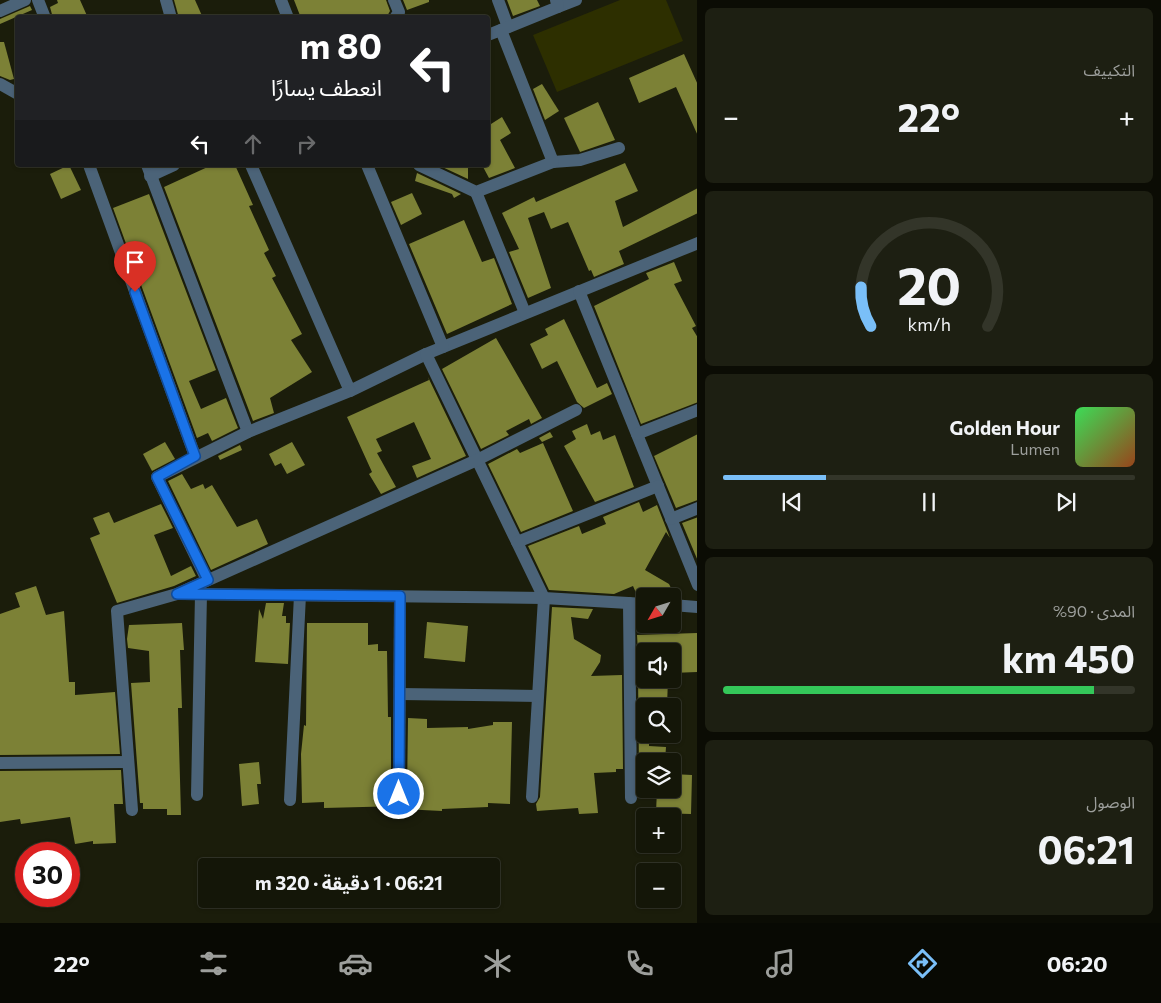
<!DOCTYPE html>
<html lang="ar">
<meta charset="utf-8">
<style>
:root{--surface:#141608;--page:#1d1f12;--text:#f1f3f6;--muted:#9d9f9c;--line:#333529;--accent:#7abff8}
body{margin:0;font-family:Commissioner,"Noto Sans Arabic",sans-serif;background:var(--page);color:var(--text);direction:rtl;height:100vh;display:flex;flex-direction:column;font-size:19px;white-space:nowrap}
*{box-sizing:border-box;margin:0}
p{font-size:16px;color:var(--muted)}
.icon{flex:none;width:28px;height:28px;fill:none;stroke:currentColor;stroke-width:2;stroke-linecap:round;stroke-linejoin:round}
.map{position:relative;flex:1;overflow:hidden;direction:ltr}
.drawer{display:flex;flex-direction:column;gap:8px;padding:8px;background:#0b0c04;width:464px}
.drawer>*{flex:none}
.top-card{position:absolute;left:15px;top:15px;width:475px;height:152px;border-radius:5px;box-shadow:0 1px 4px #0004,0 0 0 1px var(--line);direction:rtl;background:#202124;color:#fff;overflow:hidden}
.needle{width:32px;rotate:231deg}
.controls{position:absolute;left:636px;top:588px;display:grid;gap:10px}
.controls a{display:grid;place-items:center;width:45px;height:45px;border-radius:5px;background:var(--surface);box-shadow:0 1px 4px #0004,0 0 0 1px var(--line);font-size:25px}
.speed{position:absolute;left:15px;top:842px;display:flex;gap:10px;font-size:25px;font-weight:700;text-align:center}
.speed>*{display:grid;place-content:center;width:65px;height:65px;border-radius:50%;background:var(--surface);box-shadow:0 1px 4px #0004,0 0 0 1px var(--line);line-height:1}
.speed .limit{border:8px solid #d22;background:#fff;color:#111}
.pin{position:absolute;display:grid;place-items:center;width:42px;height:42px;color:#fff;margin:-51px -21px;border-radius:50% 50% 50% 0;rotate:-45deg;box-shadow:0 0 5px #0007}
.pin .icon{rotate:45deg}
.me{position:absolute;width:55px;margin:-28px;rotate:0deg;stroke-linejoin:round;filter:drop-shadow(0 0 4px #0008)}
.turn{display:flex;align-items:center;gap:18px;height:105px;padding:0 25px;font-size:22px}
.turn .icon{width:65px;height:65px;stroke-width:2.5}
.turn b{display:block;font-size:35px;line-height:42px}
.lanes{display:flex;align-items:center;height:48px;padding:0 25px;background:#0003;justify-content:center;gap:25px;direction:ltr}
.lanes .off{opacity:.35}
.big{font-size:38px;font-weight:700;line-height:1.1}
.drawer .tile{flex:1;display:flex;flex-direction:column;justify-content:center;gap:8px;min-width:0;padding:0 18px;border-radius:8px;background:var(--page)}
.drawer .dial{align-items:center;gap:0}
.dial svg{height:130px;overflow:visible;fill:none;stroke:var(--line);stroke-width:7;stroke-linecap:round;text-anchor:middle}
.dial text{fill:var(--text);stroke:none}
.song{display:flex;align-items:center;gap:15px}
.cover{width:60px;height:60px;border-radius:8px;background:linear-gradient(135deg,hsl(130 70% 55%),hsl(20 70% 35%))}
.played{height:5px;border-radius:2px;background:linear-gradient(90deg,var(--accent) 25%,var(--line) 25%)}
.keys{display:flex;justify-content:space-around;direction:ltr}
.heat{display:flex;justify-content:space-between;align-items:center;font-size:28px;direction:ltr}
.charge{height:8px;border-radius:4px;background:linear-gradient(90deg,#34c759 90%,var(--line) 0)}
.trip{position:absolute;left:198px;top:858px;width:302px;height:50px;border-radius:5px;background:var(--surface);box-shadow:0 1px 4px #0004,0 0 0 1px var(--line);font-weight:700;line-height:50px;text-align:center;direction:rtl}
.dock{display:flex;height:80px;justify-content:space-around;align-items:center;background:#080903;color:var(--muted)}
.dock .icon{width:35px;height:35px}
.dock .on{color:var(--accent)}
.dock b{font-size:22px;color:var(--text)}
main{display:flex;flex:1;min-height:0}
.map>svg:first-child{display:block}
.green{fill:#2d2f00}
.building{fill:#7c8136}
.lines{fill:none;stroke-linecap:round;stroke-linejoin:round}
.minor{stroke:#4b6378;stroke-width:12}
.route-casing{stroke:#114b97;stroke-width:12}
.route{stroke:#1a73e8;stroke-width:9}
</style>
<main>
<section class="drawer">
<div class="tile"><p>التكييف</p>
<div class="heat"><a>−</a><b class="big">22°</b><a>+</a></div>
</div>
<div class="tile dial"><svg viewBox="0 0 100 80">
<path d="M14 69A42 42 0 1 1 86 69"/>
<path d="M14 69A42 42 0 0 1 8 45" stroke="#7abff8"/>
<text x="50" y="56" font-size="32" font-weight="700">20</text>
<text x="50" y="72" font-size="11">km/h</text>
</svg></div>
<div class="tile">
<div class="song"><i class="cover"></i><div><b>Golden Hour</b><p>Lumen</p></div></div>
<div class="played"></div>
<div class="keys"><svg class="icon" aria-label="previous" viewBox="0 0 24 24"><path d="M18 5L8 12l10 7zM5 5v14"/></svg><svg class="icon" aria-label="pause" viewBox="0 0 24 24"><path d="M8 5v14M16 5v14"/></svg><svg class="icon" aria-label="next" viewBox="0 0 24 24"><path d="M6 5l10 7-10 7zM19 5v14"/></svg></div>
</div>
<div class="tile"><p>المدى · 90%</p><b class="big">450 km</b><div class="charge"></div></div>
<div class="tile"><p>الوصول</p><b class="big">06:21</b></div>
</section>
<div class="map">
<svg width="698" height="923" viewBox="0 0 698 923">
<rect width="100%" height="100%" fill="#1b1d0b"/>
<path class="green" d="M620 0H666L683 41 557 92 533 35Z"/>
<g class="building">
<path d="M57 0H80L88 18H53L50 7 58 3Z"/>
<path d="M174 0H195L203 18H179Z"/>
<path d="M294 0H386L390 11 386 18H301Z"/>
<path d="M403 0H429V2L407 10Z"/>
<path d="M507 0H537L540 6 513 16Z"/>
<path d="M30 6 32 10 0 24V19Z"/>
<path d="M0 42H4L14 79 10 80 0 76Z"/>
<path d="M684 54 698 85V136L676 87 639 103 629 78Z"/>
<path d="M542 84 559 111 545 120 533 89Z"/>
<path d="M598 102 615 140 580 152 564 118Z"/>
<path d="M488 116 491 124 502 117 511 133 500 140 515 168 489 178 482 165H488Z"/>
<path d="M625 163 638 191 615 201 623 227 698 188V213L619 251 624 264 594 277 591 270 589 271 568 222 551 229 544 212 528 218 551 288 528 298 509 252 519 249 502 213 534 197 536 202Z"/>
<path d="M69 165 81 190 61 199 50 174Z"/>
<path d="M212 165H235L253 205 249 206 269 250 264 253 276 276 272 278 302 334 291 340 312 372 270 398 274 413 253 421 164 187Z"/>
<path d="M438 165H468V179Z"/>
<path d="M417 173 461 194 454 198 452 194 415 181Z"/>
<path d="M412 193 422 214 401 225 391 202Z"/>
<path d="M149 194 216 370 189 381 201 409 226 398 238 428 212 441 208 433 197 438 113 208Z"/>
<path d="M464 220 482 262 494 258 512 304 447 334 409 244Z"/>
<path d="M674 262 682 281 674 284 696 326 692 328 698 338V402L641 424 594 306 649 279 646 273Z"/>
<path d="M564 319 597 388 607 383 612 394 584 408 577 402 557 361 542 369 530 344 548 335 545 329Z"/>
<path d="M496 338 542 418 531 424 529 419 506 431 509 435 481 449 442 369Z"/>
<path d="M428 377 466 456 417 478 412 466 431 459 414 422 376 439 382 451 377 453 396 487 381 494 369 474 372 472 347 417 429 380Z"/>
<path d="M587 424 591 435 600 431 603 440 615 435 634 487 595 502 564 446 576 439 572 431Z"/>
<path d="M550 432 553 437 542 442 539 438Z"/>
<path d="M698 434V500L676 508 654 456Z"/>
<path d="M165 442 175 459 152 471 143 454Z"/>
<path d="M292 442 305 465 287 474 281 463 275 466 269 454Z"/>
<path d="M543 443 573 511 521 532 488 464 517 449 520 453Z"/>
<path d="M240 445 242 450 220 460 218 456Z"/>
<path d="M182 474 191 489 203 484 205 489 212 485 237 527 257 519 268 544 211 570 168 481Z"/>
<path d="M639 502 643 512 657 505 670 538 666 532 645 570 669 584 675 596 637 595 633 586 614 594 549 590 528 546 579 526 582 534 606 524 603 517Z"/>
<path d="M161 504 173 528 154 535 171 576 191 566 196 576 174 586 117 603 90 538 100 534 93 518 109 512 114 523Z"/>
<path d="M698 517V561L682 523Z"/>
<path d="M36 586 46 615 64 611 69 682H75V695L115 692 120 754 0 755V614L20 607 15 593Z"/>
<path d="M266 603H284L282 616H286V623H290L288 664 255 662 259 609 263 619Z"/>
<path d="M552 607 593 609 588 619 571 617 574 639 601 655 600 662 591 676 622 675 623 769H616V772L594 773 598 813 579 814 578 808 537 811 536 804 540 797Z"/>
<path d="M427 622 468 626 465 662 424 658Z"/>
<path d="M182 623 184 650H180L182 708H178L181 815H167V809H143V803H140L131 683 150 682 149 651 128 648 127 639 129 625Z"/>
<path d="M307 623H368V645L378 644V651H387L388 717H391V794L395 801H403L407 795 408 718 427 719V728L468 727V729L493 725V722H512L510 804 488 803V807L442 809V811L402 809V806L324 808V802L302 803 301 754 304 725 306 726Z"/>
<path d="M698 633V672L672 673V651H638L637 635Z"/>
<path d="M638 674H645V679H668L667 706H645V734H649V746L666 747 665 761H645V770H639Z"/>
<path d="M259 762 261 784H257L259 804 242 806 239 764Z"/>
<path d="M121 770 123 804H114L116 843 93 844V841L75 844 70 817 21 824 20 819 0 822V771Z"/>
<path d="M672 774 692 775 691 814 656 813 657 789H672Z"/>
</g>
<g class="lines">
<g class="minor">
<path d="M38 0 45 18"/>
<path d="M166 0 171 18"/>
<path d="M281 0 288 18"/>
<path d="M394 0 399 12 395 18"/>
<path d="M558 7 576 0"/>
<path d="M0 11 25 0"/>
<path d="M488 35 508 27 498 0"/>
<path d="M0 84 18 94"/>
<path d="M553 162 580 160 619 148"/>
<path d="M89 165 195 456"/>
<path d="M147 165 248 432"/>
<path d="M251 165 350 391 426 354 698 243"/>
<path d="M367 165 443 347"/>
<path d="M419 165 476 192 553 162 501 30 558 7 556 0"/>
<path d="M150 176 174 165"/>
<path d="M476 192 525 313"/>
<path d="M579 291 698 585"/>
<path d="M426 354 544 598 532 797"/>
<path d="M637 434 698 410"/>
<path d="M671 519 698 508"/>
<path d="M517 542 658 486"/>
<path d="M207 580 157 477 248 432 350 391"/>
<path d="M183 594 544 598 645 604"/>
<path d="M629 603 631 798"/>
<path d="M672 605 698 607"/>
<path d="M400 694 538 696"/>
<path d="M0 763 128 762"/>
<path d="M399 794 400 596"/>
<path d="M197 795 201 594"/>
<path d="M290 800 300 595"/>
<path d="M132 810 117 611 177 594 477 460 576 410"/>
</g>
</g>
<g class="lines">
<defs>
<path id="route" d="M135 292 195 456 157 477 208 580 177 594 400 596 399 794"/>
</defs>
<use href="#route" class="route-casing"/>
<use href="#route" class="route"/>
</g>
</svg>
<div class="controls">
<a><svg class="needle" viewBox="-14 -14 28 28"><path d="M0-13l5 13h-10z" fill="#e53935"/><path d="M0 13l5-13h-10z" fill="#9d9f9c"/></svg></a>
<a><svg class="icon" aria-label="sound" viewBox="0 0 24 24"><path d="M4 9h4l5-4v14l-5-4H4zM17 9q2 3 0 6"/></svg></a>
<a><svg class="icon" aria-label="search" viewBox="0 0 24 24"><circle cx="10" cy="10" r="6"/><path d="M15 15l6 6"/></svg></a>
<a><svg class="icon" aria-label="layers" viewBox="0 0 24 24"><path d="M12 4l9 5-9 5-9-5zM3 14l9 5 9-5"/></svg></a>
<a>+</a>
<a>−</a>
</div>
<div class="speed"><div class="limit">30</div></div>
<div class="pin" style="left:135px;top:292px;background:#d93025"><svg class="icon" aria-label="arrive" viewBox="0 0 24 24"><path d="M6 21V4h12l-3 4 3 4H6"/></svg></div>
<svg class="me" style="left:399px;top:794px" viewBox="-20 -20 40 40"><circle r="17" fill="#1a73e8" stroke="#fff" stroke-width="3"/><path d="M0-11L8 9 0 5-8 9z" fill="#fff"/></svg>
<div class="trip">06:21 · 1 دقيقة · 320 m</div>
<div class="top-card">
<div class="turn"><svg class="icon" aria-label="left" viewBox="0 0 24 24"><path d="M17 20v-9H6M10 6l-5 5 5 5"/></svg><div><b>80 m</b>انعطف يسارًا</div></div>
<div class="lanes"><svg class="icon" aria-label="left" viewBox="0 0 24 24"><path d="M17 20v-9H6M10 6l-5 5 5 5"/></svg><svg class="icon off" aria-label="ahead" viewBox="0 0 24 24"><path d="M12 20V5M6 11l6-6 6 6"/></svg><svg class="icon off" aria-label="right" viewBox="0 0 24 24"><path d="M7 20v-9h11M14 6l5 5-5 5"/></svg></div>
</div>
</div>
</main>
<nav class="dock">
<b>06:20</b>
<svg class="icon on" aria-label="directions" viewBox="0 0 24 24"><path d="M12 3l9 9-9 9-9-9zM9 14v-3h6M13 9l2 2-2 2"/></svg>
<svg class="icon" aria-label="music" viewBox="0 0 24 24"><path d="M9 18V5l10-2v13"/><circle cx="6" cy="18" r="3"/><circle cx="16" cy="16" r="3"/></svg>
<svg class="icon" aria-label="phone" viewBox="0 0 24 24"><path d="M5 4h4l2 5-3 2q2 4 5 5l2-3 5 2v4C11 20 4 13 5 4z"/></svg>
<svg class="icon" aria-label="climate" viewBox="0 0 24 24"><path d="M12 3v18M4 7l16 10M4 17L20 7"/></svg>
<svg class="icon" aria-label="car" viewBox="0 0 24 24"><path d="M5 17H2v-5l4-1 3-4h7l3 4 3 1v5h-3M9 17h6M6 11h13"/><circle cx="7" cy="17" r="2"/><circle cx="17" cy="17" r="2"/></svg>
<svg class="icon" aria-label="filters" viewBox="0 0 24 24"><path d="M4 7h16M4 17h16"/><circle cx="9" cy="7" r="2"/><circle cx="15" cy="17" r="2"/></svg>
<b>22°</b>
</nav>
